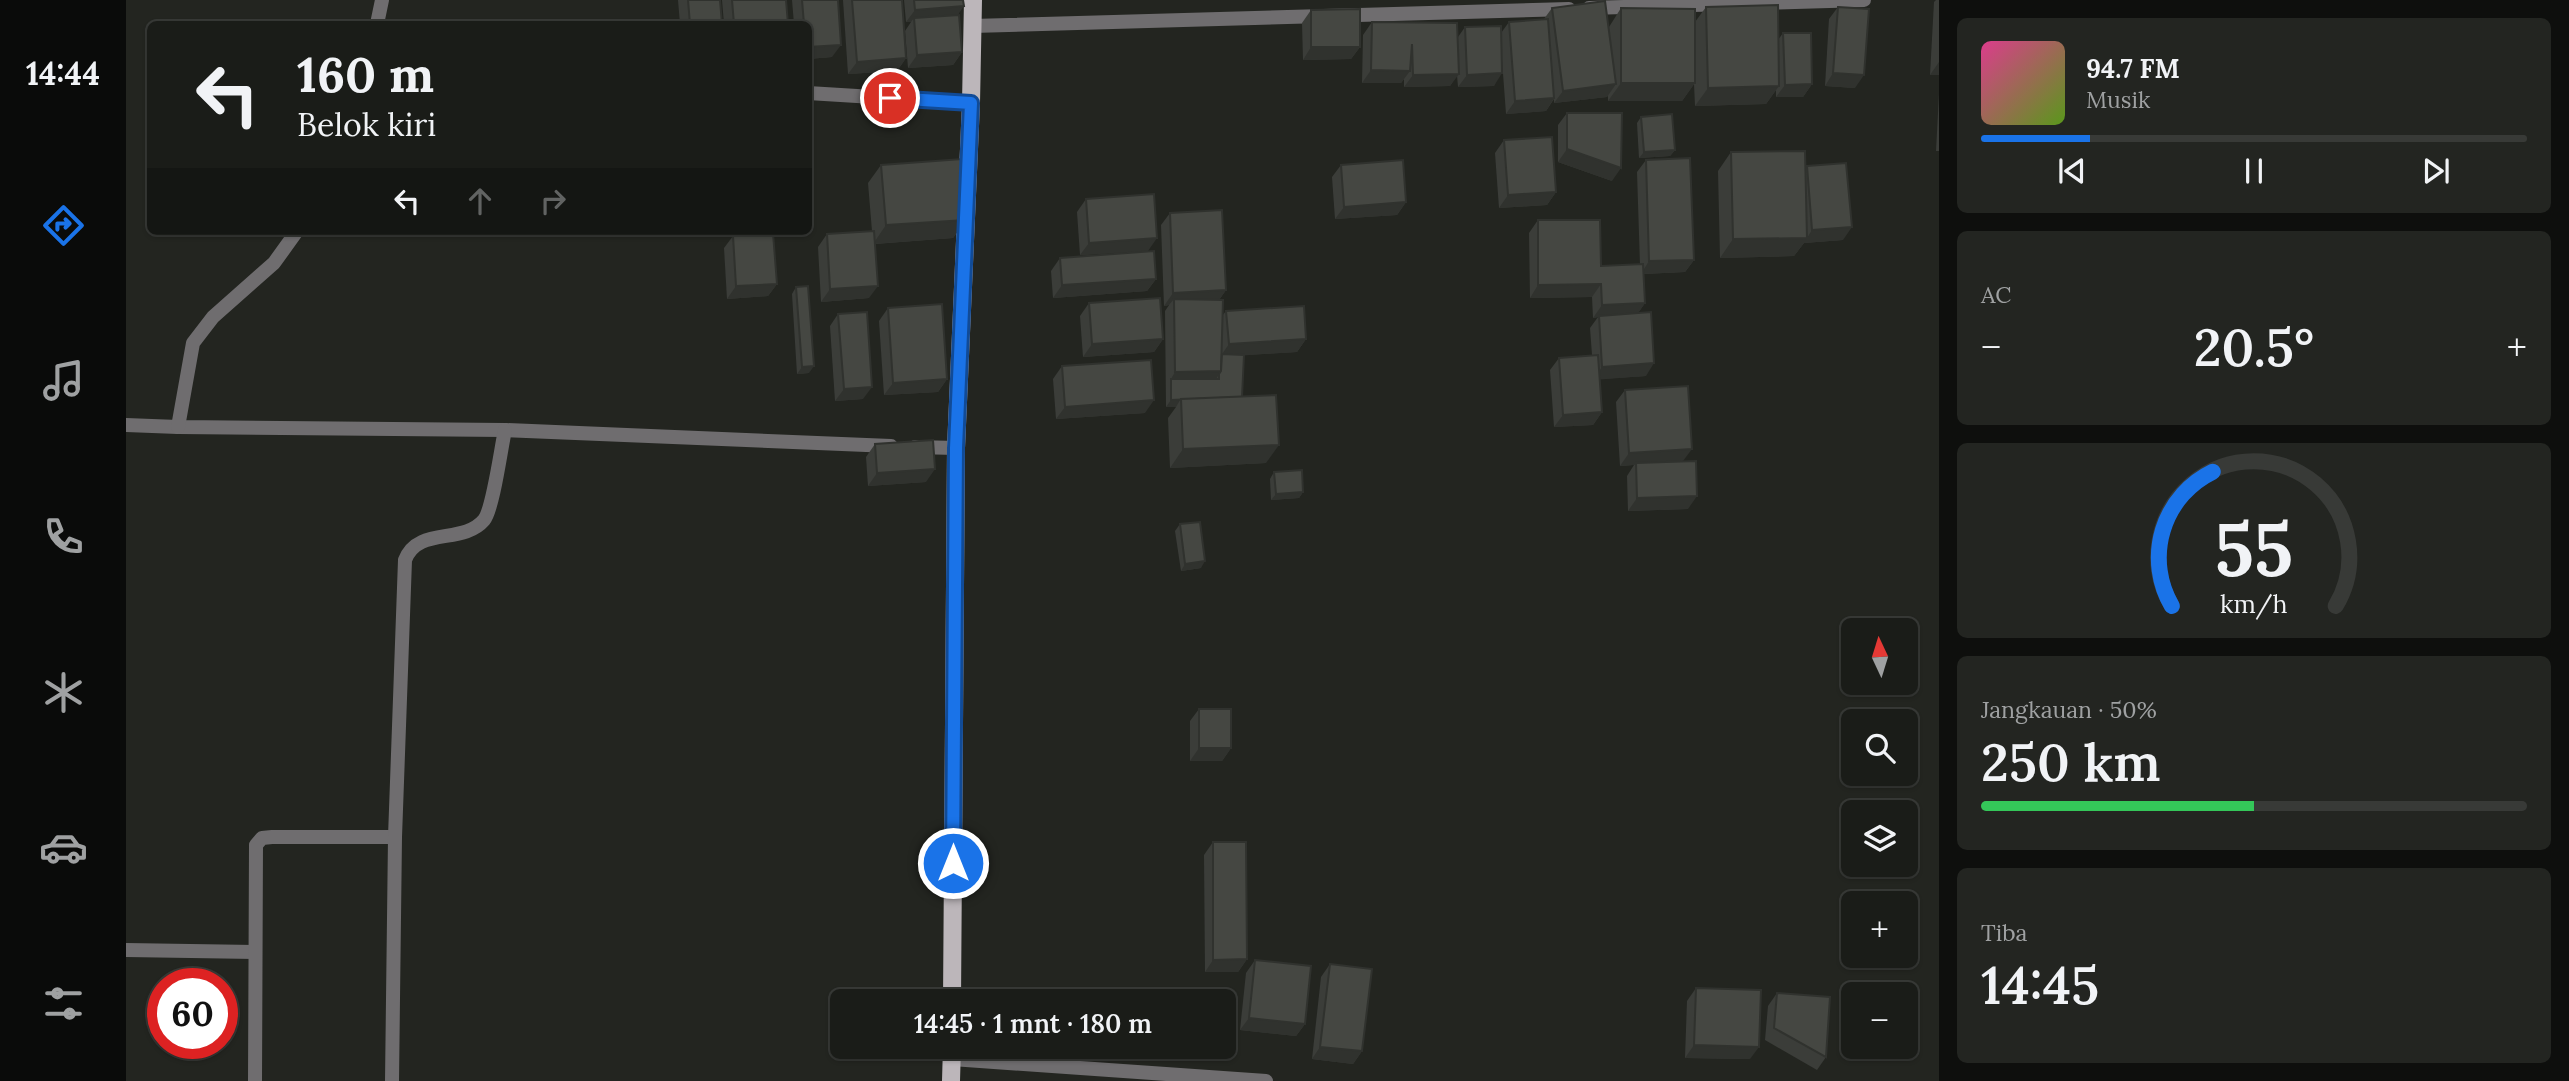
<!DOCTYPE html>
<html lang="id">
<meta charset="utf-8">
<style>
:root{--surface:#1a1c18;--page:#232521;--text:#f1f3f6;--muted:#9fa1a2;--line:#383a37;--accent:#1a73e8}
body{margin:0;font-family:Lora,serif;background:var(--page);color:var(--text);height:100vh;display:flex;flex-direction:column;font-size:26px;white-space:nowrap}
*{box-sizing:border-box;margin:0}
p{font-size:23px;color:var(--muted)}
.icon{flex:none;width:38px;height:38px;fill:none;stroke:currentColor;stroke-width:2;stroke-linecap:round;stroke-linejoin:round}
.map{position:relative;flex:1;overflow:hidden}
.side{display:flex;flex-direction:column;gap:18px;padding:18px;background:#0e0f0d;width:630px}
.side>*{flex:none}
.hud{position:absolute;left:21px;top:21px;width:665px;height:214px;border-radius:10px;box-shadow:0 2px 5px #0004,0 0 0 2px var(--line);background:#1a1c18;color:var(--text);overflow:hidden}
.needle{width:46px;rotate:356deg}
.fabs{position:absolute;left:1715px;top:618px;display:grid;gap:14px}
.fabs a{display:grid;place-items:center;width:77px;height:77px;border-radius:10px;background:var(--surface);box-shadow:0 2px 5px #0004,0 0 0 2px var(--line);font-size:35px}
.speed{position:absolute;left:21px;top:968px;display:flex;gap:14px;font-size:35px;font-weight:700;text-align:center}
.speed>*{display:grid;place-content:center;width:91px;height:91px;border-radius:50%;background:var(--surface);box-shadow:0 2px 5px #0004,0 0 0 2px var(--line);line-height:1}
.speed .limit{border:10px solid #d22;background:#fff;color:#111}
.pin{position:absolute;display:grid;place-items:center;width:60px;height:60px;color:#fff;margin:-30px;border:4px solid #fff;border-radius:50%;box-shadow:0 2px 7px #0007}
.me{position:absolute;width:77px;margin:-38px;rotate:0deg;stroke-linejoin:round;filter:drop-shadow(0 0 5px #0008)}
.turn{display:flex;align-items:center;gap:24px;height:147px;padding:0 35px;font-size:32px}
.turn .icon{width:91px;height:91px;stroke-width:2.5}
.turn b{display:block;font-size:49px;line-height:60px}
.lanes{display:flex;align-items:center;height:66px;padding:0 35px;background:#0003;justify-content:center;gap:35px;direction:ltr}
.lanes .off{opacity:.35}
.big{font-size:52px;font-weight:600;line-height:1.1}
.side .card{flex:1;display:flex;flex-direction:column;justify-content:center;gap:10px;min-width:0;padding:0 24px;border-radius:10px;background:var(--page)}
.side .dial{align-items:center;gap:0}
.dial svg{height:182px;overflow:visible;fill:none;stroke:var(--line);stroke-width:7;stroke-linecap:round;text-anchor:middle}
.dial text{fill:var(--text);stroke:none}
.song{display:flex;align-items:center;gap:21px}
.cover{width:84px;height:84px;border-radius:10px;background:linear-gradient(135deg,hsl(330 70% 55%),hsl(90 70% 35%))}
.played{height:7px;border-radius:4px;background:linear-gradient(90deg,var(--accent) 20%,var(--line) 20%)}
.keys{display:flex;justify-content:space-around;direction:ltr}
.heat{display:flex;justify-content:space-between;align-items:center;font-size:38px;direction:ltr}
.charge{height:10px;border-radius:5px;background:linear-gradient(90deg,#34c759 50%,var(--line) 0)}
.trip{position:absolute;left:704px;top:989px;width:406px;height:70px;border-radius:10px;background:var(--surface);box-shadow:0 2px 5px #0004,0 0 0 2px var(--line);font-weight:600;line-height:70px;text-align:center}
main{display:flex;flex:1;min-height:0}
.tab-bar{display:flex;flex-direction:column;width:126px;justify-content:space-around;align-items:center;background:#0a0b0a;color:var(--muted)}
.tab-bar .icon{width:49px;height:49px}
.tab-bar .on{color:var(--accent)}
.tab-bar b{font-size:32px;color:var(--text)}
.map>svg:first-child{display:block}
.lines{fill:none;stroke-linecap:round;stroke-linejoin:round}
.street{stroke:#6f6d6f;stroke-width:14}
.primary{stroke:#bcb6ba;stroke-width:18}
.wall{fill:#3b3d39}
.shaded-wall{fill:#30322e}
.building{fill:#454742;stroke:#30322e;stroke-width:2}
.route-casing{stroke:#114b97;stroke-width:18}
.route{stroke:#1a73e8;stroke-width:12}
</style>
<main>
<nav class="tab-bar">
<b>14:44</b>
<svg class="icon on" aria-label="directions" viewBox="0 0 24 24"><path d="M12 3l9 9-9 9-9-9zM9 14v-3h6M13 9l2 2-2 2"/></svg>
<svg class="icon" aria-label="music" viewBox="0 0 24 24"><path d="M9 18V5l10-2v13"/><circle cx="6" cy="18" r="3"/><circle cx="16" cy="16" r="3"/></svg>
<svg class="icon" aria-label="phone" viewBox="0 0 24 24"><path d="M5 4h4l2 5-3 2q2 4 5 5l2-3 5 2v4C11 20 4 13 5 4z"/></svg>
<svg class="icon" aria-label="climate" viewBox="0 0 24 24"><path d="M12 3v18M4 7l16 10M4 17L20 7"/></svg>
<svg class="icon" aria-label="car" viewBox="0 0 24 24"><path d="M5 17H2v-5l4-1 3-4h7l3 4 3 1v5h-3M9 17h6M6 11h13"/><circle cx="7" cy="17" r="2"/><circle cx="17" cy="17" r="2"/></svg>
<svg class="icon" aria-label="filters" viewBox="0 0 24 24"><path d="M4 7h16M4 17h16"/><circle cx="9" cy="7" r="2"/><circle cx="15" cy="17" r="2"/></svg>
</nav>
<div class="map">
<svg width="1813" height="1081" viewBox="0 0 1813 1081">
<rect width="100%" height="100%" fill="#232520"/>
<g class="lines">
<g class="street">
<path d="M1463 8 1738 0"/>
<path d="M251 24 256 0"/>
<path d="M846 26 1443 9"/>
<path d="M682 93 845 103"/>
<path d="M0 425 52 427 379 430 765 446"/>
<path d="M52 427 67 343 87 317 148 263 171 231"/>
<path d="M789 447 830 448"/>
<path d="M0 950 129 952"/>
<path d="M826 1059 1140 1081"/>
<path d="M129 1081 130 845 136 838 146 837H269"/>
<path d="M266 1081 269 837 279 560C292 526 337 545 358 520 367 509 375 448 379 430"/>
</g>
<g class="primary">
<path d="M826 1001 830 448 845 103 847 0"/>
<path d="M825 1081 826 1046"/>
</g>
</g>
<g class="wall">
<path d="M552 0H594L596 24H554Z"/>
<path d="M596 0H660L662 24H598Z"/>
<path d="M666 0H712L706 57 682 59V24H668Z"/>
<path d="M717 0H776L780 58 771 71 722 74Z"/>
<path d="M778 0H837L832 15 836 52 827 65 782 68 779 31 785 22H780Z"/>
<path d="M1810 0H1813V75H1804L1808 2Z"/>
<path d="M1580 7 1652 40 1657 33 1686 84 1677 97H1650V90L1640 104 1569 106 1568 84 1556 101H1482V95L1481 97 1428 103V99L1420 111 1380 114 1376 60 1368 86 1332 87 1331 75 1324 86 1278 87V79L1275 83H1236L1237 35 1246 22 1332 37 1339 27 1375 33 1383 22 1418 19 1426 8 1483 27 1495 8 1569 22Z"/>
<path d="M1712 7 1729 88 1699 86 1703 19Z"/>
<path d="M1185 10 1234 47 1225 59 1177 60 1176 23Z"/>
<path d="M1813 94V151H1810Z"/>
<path d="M1441 113 1486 181 1432 162V125Z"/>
<path d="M1515 117 1549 150 1544 156 1513 158 1511 123Z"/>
<path d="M1378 140 1430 192 1421 205 1373 208 1369 153Z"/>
<path d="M1605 152 1680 167 1681 166 1717 240 1678 243 1668 256 1594 258 1592 171Z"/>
<path d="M1520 160 1568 260 1559 272 1518 274 1519 303 1512 313 1520 376 1474 379 1476 412 1467 425 1428 427 1424 370 1433 358 1466 355 1464 328 1472 317 1467 318 1466 297 1404 298 1403 233 1412 220 1475 266 1514 265 1511 172Z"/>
<path d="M755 165 840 220 827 238 749 244 743 298 695 302 692 247 701 234 746 231 742 183Z"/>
<path d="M1215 165 1280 202 1271 215 1209 219 1206 177Z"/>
<path d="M960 199 1022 251 954 255 951 212Z"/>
<path d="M1044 213 1100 290 1093 300 1096 316 1100 311 1180 339 1171 352 1118 355 1116 397 1140 463 1044 468 1042 418 1050 407H1040L1039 311 1043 305 1038 306 1035 225Z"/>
<path d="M607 236 651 284 642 296 601 299 598 248Z"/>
<path d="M934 258 1030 279 1021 291 927 298 925 271Z"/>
<path d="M670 287 683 373 671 374 666 294Z"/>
<path d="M963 303 1037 339 1028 352 957 357 954 316Z"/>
<path d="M762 308 821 379 812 392 758 395 753 321Z"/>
<path d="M712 314 737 399 709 401 704 326Z"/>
<path d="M936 366 1019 413 930 419 927 379Z"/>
<path d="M1499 390 1557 461 1562 509 1502 511 1501 476 1508 465 1494 466 1490 402Z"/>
<path d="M749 444 800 482 742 486 740 457Z"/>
<path d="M1148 472 1177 492 1173 498 1145 500 1144 479Z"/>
<path d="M1054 524 1075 568 1055 571 1049 531Z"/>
<path d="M1073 709 1105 748 1096 761H1064V721Z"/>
<path d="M1087 842 1121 959 1112 972H1079L1078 855Z"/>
<path d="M1129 960 1179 1024 1170 1036 1114 1030 1120 973Z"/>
<path d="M1204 964 1236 1051 1227 1064 1186 1059 1195 977Z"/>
<path d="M1570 988 1624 1059 1559 1058 1561 1001Z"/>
<path d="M1651 993 1700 1057 1691 1070 1639 1040 1642 1006Z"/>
</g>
<g class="shaded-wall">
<path d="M838 6 829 19 788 18 785 22H780L789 10Z"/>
<path d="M715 45 706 57 682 59V47Z"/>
<path d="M1185 47H1234L1225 59 1177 60Z"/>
<path d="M836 52 827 65 782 68 791 55Z"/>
<path d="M780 58 771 71 722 74 731 62Z"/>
<path d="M1813 62V75H1804Z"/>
<path d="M1245 70 1284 71 1275 83H1236Z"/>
<path d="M1376 73 1368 86 1332 87 1341 75Z"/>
<path d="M1707 73 1738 75 1729 88 1699 86Z"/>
<path d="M1333 74 1324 86 1278 87 1287 75Z"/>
<path d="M1495 83H1569L1556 101H1482Z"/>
<path d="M1490 84 1481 97 1428 103 1437 91Z"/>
<path d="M1686 84 1677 97H1650L1659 85Z"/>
<path d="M1653 86 1640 104 1569 106 1582 88Z"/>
<path d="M1428 98 1420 111 1380 114 1389 101Z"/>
<path d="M1441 149 1495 168 1486 181 1432 162Z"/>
<path d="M1549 150 1544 156 1513 158 1518 152Z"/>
<path d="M1430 192 1421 205 1373 208 1382 195Z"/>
<path d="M1280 202 1271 215 1209 219 1218 207Z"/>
<path d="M840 220 827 238 747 244 760 225Z"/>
<path d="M1726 227 1717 240 1678 243 1668 256 1594 258 1607 239 1681 238 1686 230Z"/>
<path d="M1031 238 1022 251 954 255 963 243Z"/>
<path d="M1568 260 1559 272 1515 274 1523 261Z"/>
<path d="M1030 279 1021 291 927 298 936 285Z"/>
<path d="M651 284 642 296 601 299 610 286Z"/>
<path d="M1475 284 1466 297 1404 298 1412 285Z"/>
<path d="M752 286 743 298 695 302 704 289Z"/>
<path d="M1100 290 1091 303 1048 299 1043 305 1038 306 1047 293Z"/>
<path d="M1519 303 1510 316H1473L1472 317 1467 318 1476 305Z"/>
<path d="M1037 339 1028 352 957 357 966 344Z"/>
<path d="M1180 339 1171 352 1094 357 1103 344Z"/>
<path d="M1528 363 1520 376 1467 380 1476 367Z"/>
<path d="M688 366 683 373 671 374 676 367Z"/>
<path d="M1095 371 1087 384 1045 379 1049 372Z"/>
<path d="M821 379 812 392 758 395 767 383Z"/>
<path d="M746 387 737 399 709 401 718 389Z"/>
<path d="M1028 400 1019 413 930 419 939 407Z"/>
<path d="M1045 400H1054L1050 407H1040Z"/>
<path d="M1476 412 1467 425 1428 427 1437 415Z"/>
<path d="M1153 445 1140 463 1044 468 1057 449Z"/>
<path d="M1566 449 1557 461 1494 466 1503 453Z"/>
<path d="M809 469 800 482 742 486 751 473Z"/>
<path d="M1177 492 1173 498 1145 500 1150 494Z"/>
<path d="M1571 496 1562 509 1502 511 1511 498Z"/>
<path d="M1079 561 1075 568 1055 571 1059 564Z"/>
<path d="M1073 748H1105L1096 761H1064Z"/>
<path d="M1121 959 1112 972H1079L1087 960Z"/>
<path d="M1123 1018 1179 1024 1170 1036 1114 1030Z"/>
<path d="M1568 1045 1633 1047 1624 1059 1559 1058Z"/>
<path d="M1194 1047 1236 1051 1227 1064 1186 1059Z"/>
</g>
<g class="building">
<path d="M562 0H594L596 24H564Z"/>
<path d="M606 0H660L662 24H608Z"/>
<path d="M676 0H712L715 45 682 47V24H678Z"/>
<path d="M726 0H776L780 58 731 62Z"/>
<path d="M788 0H837L838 6 789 10Z"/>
<path d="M1479 1 1490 84 1437 91 1426 8Z"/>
<path d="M1652 5 1653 86 1582 88 1580 7Z"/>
<path d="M1712 7 1743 9 1738 75 1707 73Z"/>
<path d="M1495 8 1569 9V83H1495Z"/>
<path d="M1234 9V47H1185V10Z"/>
<path d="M833 15 836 52 791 55 788 18Z"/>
<path d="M1422 19 1428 98 1389 101 1383 22Z"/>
<path d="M1246 22 1331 23 1333 74 1287 75 1286 44 1284 71 1245 70Z"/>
<path d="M1375 26 1376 73 1341 75 1339 27Z"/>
<path d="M1657 33H1685L1686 84 1659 85Z"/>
<path d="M1441 113H1496L1495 168 1441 149Z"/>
<path d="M1546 114 1549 150 1518 152 1515 117Z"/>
<path d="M1426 137 1430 192 1382 195 1378 140Z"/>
<path d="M1679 151 1681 238 1607 239 1605 152Z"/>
<path d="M1564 158 1568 260 1523 261 1520 160Z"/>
<path d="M836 159 840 220 760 225 755 165Z"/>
<path d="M1277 160 1280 202 1218 207 1215 165Z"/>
<path d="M1720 163 1726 227 1686 230 1681 166Z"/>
<path d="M1028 194 1031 238 963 243 960 199Z"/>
<path d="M1096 210 1100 290 1047 293 1044 213Z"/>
<path d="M1412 220H1474L1475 266 1517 264 1519 303 1476 305 1475 284 1412 285Z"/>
<path d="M748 231 752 286 704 289 701 234Z"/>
<path d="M647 233 651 284 610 286 607 236Z"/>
<path d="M1028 251 1030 279 936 285 934 258Z"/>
<path d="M682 286 688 366 676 367 670 287Z"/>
<path d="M1034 298 1037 339 966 344 963 303Z"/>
<path d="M1048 299 1097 300 1095 371 1049 372Z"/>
<path d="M816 304 821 379 767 383 762 308Z"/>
<path d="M1178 306 1180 339 1103 344 1100 311Z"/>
<path d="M741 312 746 387 718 389 712 314Z"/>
<path d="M1525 312 1528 363 1476 367 1473 316Z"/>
<path d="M1096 354 1118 355 1116 397 1045 400V379H1093V374L1095 371Z"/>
<path d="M1472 355 1476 412 1437 415 1433 358Z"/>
<path d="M1025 360 1028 400 939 407 936 366Z"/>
<path d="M1562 386 1566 449 1503 453 1499 390Z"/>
<path d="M1150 395 1153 445 1057 449 1055 399Z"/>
<path d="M807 440 809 469 751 473 749 444Z"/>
<path d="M1570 461 1571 496 1511 498 1510 463Z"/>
<path d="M1176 470 1177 492 1150 494 1148 472Z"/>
<path d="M1074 522 1079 561 1059 564 1054 524Z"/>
<rect x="1073" y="709" width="32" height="39"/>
<path d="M1087 842H1120L1121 959 1087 960Z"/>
<path d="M1129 960 1185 966 1179 1024 1123 1018Z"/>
<path d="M1204 964 1246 969 1236 1051 1194 1047Z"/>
<path d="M1570 988 1635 990 1633 1047 1568 1045Z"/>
<path d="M1651 993 1704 997 1700 1057 1648 1028Z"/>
</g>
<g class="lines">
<defs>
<path id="route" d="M764 98 845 103 830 448 827 863"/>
</defs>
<use href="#route" class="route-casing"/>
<use href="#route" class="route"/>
</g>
</svg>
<div class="fabs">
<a><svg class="needle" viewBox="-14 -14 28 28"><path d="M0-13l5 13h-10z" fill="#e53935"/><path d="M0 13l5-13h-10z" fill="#9fa1a2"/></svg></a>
<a><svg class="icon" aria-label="search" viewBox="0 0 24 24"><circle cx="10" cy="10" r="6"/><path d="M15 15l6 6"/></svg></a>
<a><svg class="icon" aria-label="layers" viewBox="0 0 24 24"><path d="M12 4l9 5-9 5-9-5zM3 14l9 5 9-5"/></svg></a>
<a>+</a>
<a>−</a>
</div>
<div class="speed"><div class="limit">60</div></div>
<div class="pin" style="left:764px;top:98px;background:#d93025"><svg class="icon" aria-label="arrive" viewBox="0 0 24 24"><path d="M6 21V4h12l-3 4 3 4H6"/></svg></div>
<svg class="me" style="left:827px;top:863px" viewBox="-20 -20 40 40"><circle r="17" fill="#1a73e8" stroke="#fff" stroke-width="3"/><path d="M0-11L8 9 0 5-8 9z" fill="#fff"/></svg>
<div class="trip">14:45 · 1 mnt · 180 m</div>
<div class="hud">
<div class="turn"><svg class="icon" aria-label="left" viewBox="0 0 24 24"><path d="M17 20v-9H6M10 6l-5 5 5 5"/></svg><div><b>160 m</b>Belok kiri</div></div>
<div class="lanes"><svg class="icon" aria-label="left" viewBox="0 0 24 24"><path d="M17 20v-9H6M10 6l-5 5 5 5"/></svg><svg class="icon off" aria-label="ahead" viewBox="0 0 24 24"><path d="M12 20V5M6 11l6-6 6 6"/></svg><svg class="icon off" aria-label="right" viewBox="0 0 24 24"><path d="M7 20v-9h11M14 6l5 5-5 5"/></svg></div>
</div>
</div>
<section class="side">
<div class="card">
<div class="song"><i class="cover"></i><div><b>94.7 FM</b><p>Musik</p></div></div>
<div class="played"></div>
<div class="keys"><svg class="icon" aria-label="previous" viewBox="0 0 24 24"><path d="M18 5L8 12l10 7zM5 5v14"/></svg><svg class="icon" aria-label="pause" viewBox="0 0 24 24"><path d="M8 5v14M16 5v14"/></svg><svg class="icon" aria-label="next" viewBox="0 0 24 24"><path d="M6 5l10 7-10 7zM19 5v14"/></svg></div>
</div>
<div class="card"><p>AC</p>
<div class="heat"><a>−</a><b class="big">20.5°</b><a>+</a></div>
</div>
<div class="card dial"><svg viewBox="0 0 100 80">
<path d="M14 69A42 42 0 1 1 86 69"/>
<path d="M14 69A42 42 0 0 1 32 10" stroke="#1a73e8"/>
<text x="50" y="56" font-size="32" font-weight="700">55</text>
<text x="50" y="72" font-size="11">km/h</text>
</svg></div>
<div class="card"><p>Jangkauan · 50%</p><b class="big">250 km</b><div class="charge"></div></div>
<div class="card"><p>Tiba</p><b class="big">14:45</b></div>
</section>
</main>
